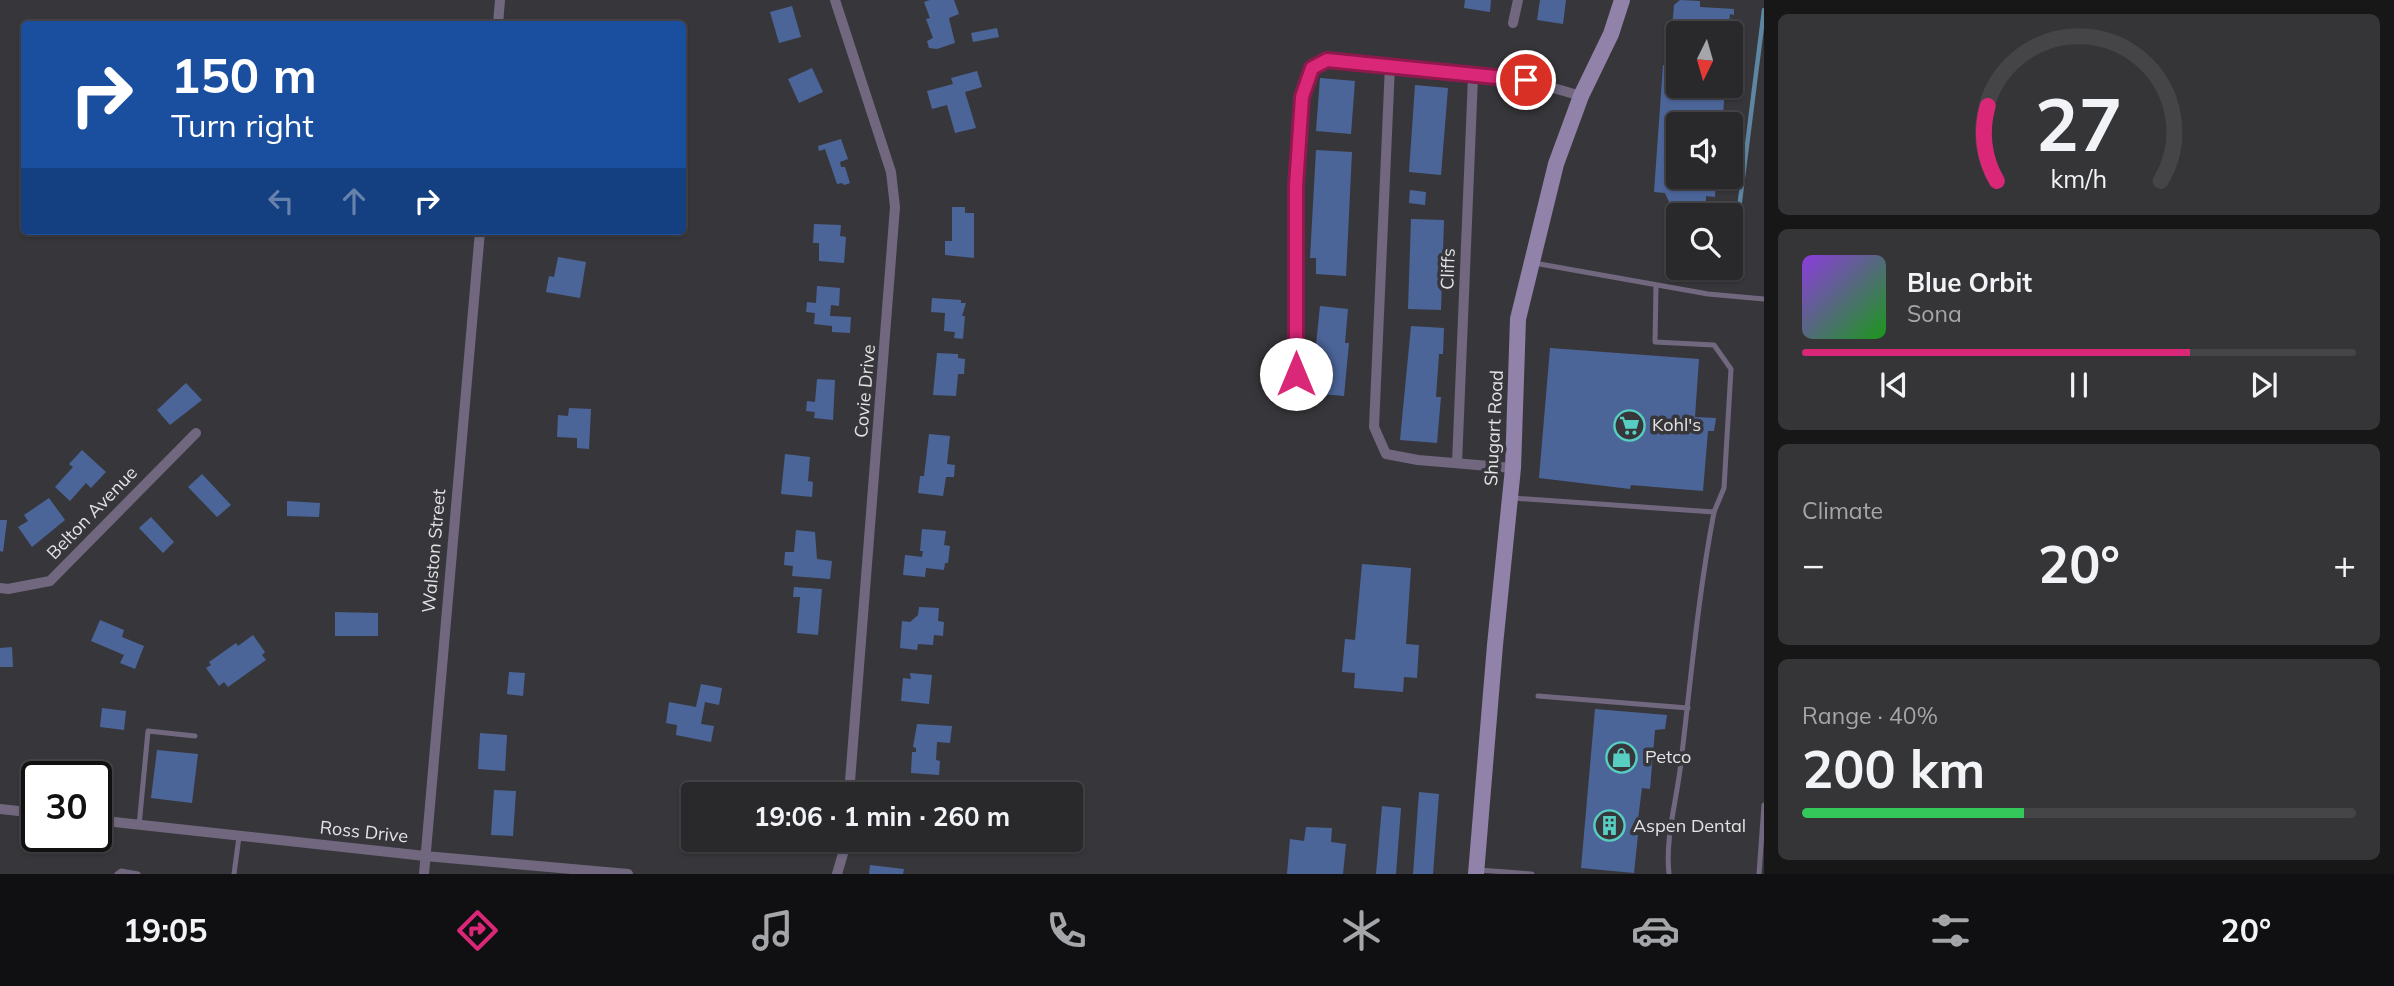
<!DOCTYPE html>
<meta charset="utf-8">
<style>
:root{--surface:#29292c;--page:#353538;--text:#f1f3f6;--muted:#a5a6a9;--line:#454548;--accent:#db2777}
body{margin:0;font-family:Mulish,sans-serif;background:var(--page);color:var(--text);height:100vh;display:flex;flex-direction:column;font-size:26px;white-space:nowrap}
*{box-sizing:border-box;margin:0}
p{font-size:23px;color:var(--muted)}
.icon{flex:none;width:38px;height:38px;fill:none;stroke:currentColor;stroke-width:2;stroke-linecap:round;stroke-linejoin:round}
.map{position:relative;flex:1;overflow:hidden}
.sheet{display:flex;flex-direction:column;gap:14px;padding:14px;background:#171718;width:630px}
.sheet>*{flex:none}
.guide{position:absolute;left:21px;top:21px;width:665px;height:214px;border-radius:7px;box-shadow:0 2px 5px #0004,0 0 0 2px var(--line);background:#1a4fa0;color:#fff;overflow:hidden}
.needle{width:46px;rotate:185deg}
.controls{position:absolute;left:1666px;top:21px;display:grid;gap:14px}
.controls a{display:grid;place-items:center;width:77px;height:77px;border-radius:7px;background:var(--surface);box-shadow:0 2px 5px #0004,0 0 0 2px var(--line);font-size:35px}
.speed{position:absolute;left:21px;top:761px;display:flex;gap:14px;font-size:35px;font-weight:700;text-align:center}
.speed>*{display:grid;place-content:center;width:91px;height:91px;border-radius:50%;background:var(--surface);box-shadow:0 2px 5px #0004,0 0 0 2px var(--line);line-height:1}
.speed .limit{border:4px solid #111;border-radius:10px;background:#fff;color:#111}
.pin{position:absolute;display:grid;place-items:center;width:60px;height:60px;color:#fff;margin:-30px;border:4px solid #fff;border-radius:50%;box-shadow:0 2px 7px #0007}
.me{position:absolute;width:77px;margin:-38px;rotate:0deg;stroke-linejoin:round;filter:drop-shadow(0 0 5px #0008)}
.turn{display:flex;align-items:center;gap:24px;height:147px;padding:0 35px;font-size:32px}
.turn .icon{width:91px;height:91px;stroke-width:2.5}
.turn b{display:block;font-size:49px;line-height:60px}
.lanes{display:flex;align-items:center;height:66px;padding:0 35px;background:#0003;justify-content:center;gap:35px;direction:ltr}
.lanes .off{opacity:.35}
.big{font-size:52px;font-weight:700;line-height:1.1}
.sheet .widget{flex:1;display:flex;flex-direction:column;justify-content:center;gap:10px;min-width:0;padding:0 24px;border-radius:10px;background:var(--page)}
.sheet .dial{align-items:center;gap:0}
.dial svg{height:182px;overflow:visible;fill:none;stroke:var(--line);stroke-width:7;stroke-linecap:round;text-anchor:middle}
.dial text{fill:var(--text);stroke:none}
.song{display:flex;align-items:center;gap:21px}
.cover{width:84px;height:84px;border-radius:10px;background:linear-gradient(135deg,hsl(270 70% 55%),hsl(120 70% 35%))}
.played{height:7px;border-radius:4px;background:linear-gradient(90deg,var(--accent) 70%,var(--line) 70%)}
.keys{display:flex;justify-content:space-around;direction:ltr}
.heat{display:flex;justify-content:space-between;align-items:center;font-size:38px;direction:ltr}
.charge{height:10px;border-radius:5px;background:linear-gradient(90deg,#34c759 40%,var(--line) 0)}
.trip{position:absolute;left:681px;top:782px;width:402px;height:70px;border-radius:7px;background:var(--surface);box-shadow:0 2px 5px #0004,0 0 0 2px var(--line);font-weight:700;line-height:70px;text-align:center}
.tab-bar{display:flex;height:112px;justify-content:space-around;align-items:center;background:#101012;color:var(--muted)}
.tab-bar .icon{width:49px;height:49px}
.tab-bar .selected{color:var(--accent)}
.tab-bar b{font-size:32px;color:var(--text)}
main{display:flex;flex:1;min-height:0}
.map>svg:first-child{display:block}
.lines{fill:none;stroke-linecap:round;stroke-linejoin:round}
.stream{stroke:#5e85a2;stroke-width:4.5}
.building{fill:#4c6599}
.lane{stroke:#716880;stroke-width:5}
.street{stroke:#716880;stroke-width:10}
.secondary{stroke:#9182a9;stroke-width:16}
.route-casing{stroke:#8e194d;stroke-width:18}
.route{stroke:#db2777;stroke-width:12}
.labels{text-anchor:middle;stroke-width:7;stroke-linejoin:round;paint-order:stroke}
.street-label{font-size:18px;fill:#e4e4e6;stroke:#37373b}
.poi-label{font-size:18px;fill:#e4e4e6;stroke:#37373b;text-anchor:start}
</style>
<main>
<div class="map">
<svg width="1764" height="874" viewBox="0 0 1764 874">
<rect width="100%" height="100%" fill="#37373b"/>
<g class="lines">
<path class="stream" d="M1739 209 1764 10"/>
</g>
<g class="building">
<path d="M930 0H954L959 14 949 18 955 43 937 49 929 48 927 41 933 38 926 19 930 18 924 2Z"/>
<path d="M1465 0H1491L1490 12 1464 8Z"/>
<path d="M1540 0H1566L1563 24 1537 20Z"/>
<path d="M1680 0 1700 1V7L1734 9V15L1730 14 1728 33H1678V86H1724L1725 90 1722 124H1678V177H1716V179L1715 197 1706 196 1705 215H1678V222L1665 193 1654 192 1663 65 1669 66 1674 5Z"/>
<path d="M792 6 801 37 779 43 770 12Z"/>
<path d="M997 28 999 37 973 42 971 33Z"/>
<path d="M812 68 823 92 799 103 788 79Z"/>
<path d="M977 71 982 87 965 92 976 128 955 133 947 105 932 109 927 91 953 84 951 78Z"/>
<path d="M1320 78 1355 81 1351 134 1316 131Z"/>
<path d="M1415 85 1448 88 1441 175 1409 172Z"/>
<path d="M841 139 848 159 840 162 841 167H845L850 183 844 185 842 183 837 184 825 149 819 151 818 146Z"/>
<path d="M1316 150 1352 152 1346 276 1316 274V258H1310Z"/>
<path d="M1410 190 1426 192 1425 205 1409 203Z"/>
<path d="M952 207H965V213H974V258L945 255V241H952Z"/>
<path d="M1411 219 1444 220 1441 310 1408 309Z"/>
<path d="M814 224 841 225 840 236 846 237 844 263 819 261V243H813Z"/>
<path d="M558 257 586 262 580 298 546 292 549 276 554 277Z"/>
<path d="M817 286 840 288 839 306 831 305 830 316 851 317 850 333 832 332V326L814 324 815 313 806 312 807 302 816 303Z"/>
<path d="M932 298 961 300V303H966L962 316H965L963 339 954 338 955 332 944 331 945 313 931 312Z"/>
<path d="M1320 306 1348 309 1345 343H1349L1344 396 1311 393Z"/>
<path d="M1411 326 1444 328 1443 354H1439L1436 397H1441L1437 443 1400 440Z"/>
<path d="M1550 348 1699 359 1695 417 1716 418 1714 431H1708L1703 491 1631 485 1630 489 1539 478Z"/>
<path d="M937 353 958 354V358L965 359 964 374H958L956 396 933 395Z"/>
<path d="M817 379 835 380 833 420 814 418 815 412 806 411 807 401 815 402Z"/>
<path d="M186 383 202 400 170 425 157 410Z"/>
<path d="M569 408 591 409 589 449 577 448V438L557 437 558 415 568 416Z"/>
<path d="M929 434 950 436 947 464 955 465 954 477H946L943 496 918 493 920 476H924Z"/>
<path d="M82 450 106 472 91 488 86 483 70 501 55 487 73 467 69 464Z"/>
<path d="M785 454 810 457 808 481 813 482 812 497 781 494Z"/>
<path d="M202 474 231 505 217 517 188 487Z"/>
<path d="M49 498 65 520 32 547 18 527 28 521 24 515Z"/>
<path d="M287 501 320 503 319 517 287 516Z"/>
<path d="M151 517 174 542 163 553 139 528Z"/>
<path d="M0 520H7L3 552 0 551Z"/>
<path d="M922 529 946 531 944 545 950 546 948 563H945L944 570 926 568 925 577 903 575 905 555 922 557 923 551H920Z"/>
<path d="M796 530 815 532 817 559 832 561 830 579 792 576 793 566 784 565 785 552H794Z"/>
<path d="M1362 564 1411 568 1406 644 1419 645 1417 678 1404 677 1403 692 1354 688 1355 673 1342 672 1345 639 1355 640Z"/>
<path d="M794 587 822 589 818 635 797 633 800 597H793Z"/>
<path d="M919 607 939 608 938 621 944 622 943 636 934 635 933 645 918 644 917 650 900 648 902 621 910 622 918 615Z"/>
<path d="M335 612 378 613V636H335Z"/>
<path d="M100 620 124 630 122 637 144 646 135 669 120 663 124 655 91 641Z"/>
<path d="M253 635 265 652 262 655 266 660 228 687 224 682 219 686 206 668 211 665 209 662 236 643 238 646Z"/>
<path d="M12 647 13 667H0V648Z"/>
<path d="M509 672 525 673 523 696 507 694Z"/>
<path d="M910 673 932 675 929 704 901 701 903 678 911 679Z"/>
<path d="M701 684 722 688 719 705 705 702 701 724 714 726 711 742 676 735 677 725 666 723 669 702 696 707Z"/>
<path d="M102 708 126 711 124 730 100 727Z"/>
<path d="M1595 709 1667 715 1665 729 1655 730 1650 789 1642 788 1636 835H1638L1634 873 1581 868Z"/>
<path d="M917 724 952 726 950 743 937 742 936 760 940 761 939 775 911 773 912 752H916V748L913 747Z"/>
<path d="M480 733 507 735 505 771 478 769Z"/>
<path d="M157 750 198 754 192 803 151 798Z"/>
<path d="M494 790 516 791 513 836 491 835Z"/>
<path d="M1419 792 1439 794 1433 874H1413Z"/>
<path d="M1382 806 1401 808 1396 874H1376Z"/>
<path d="M1306 827 1332 828 1331 842 1346 844 1343 874H1287L1290 839 1304 841Z"/>
<path d="M910 840H928L927 850 909 849Z"/>
<path d="M870 865 904 869 903 874H869Z"/>
</g>
<g class="lines">
<g class="lane">
<path d="M1534 263 1708 294 1764 299"/>
<path d="M1656 286 1655 342 1714 345 1731 369 1724 488 1714 512"/>
<path d="M1512 498 1714 512C1698 596 1691 678 1681 762 1677 800 1665 837 1669 874"/>
<path d="M1538 696 1688 708"/>
<path d="M139 826 148 731 195 736"/>
<path d="M1479 870 1532 874"/>
<path d="M117 874 121 871 138 874"/>
<path d="M234 874 239 837"/>
<path d="M1759 874 1764 805"/>
</g>
<g class="street">
<path d="M835 0 891 172 895 207 849 794"/>
<path d="M1513 23 1518 0"/>
<path d="M498 24 500 0"/>
<path d="M1390 65 1374 427 1386 454 1418 460 1513 468"/>
<path d="M1296 374V186L1302 97 1312 68 1327 60 1390 65 1473 77 1526 80 1581 96"/>
<path d="M1457 463 1473 77"/>
<path d="M0 588 8 589 50 581 196 433"/>
<path d="M0 809 37 813"/>
<path d="M96 820 425 856 628 874"/>
<path d="M424 874 480 231"/>
<path d="M837 874 847 840"/>
</g>
<path class="secondary" d="M1476 874 1495 645 1513 468 1518 319 1556 164 1581 96 1611 34 1622 0"/>
</g>
<g class="lines">
<defs>
<path id="route" d="M1296 374V186L1302 97 1312 68 1327 60 1526 80"/>
</defs>
<use href="#route" class="route-casing"/>
<use href="#route" class="route"/>
</g>
<defs>
<symbol id="supermarket-ring" viewBox="-11 -11 22 22"><circle r="9.5" fill="#37373b" stroke="#57cec1" stroke-width="1.5"/><path d="M-6-5.5h2.5l.6 2H6L4.5 2H-2.5L-4.4-4H-6ZM-1.5 3.2a1.3 1.3 0 1 0 .1 0ZM3 3.2a1.3 1.3 0 1 0 .1 0Z" fill="#57cec1"/></symbol>
<symbol id="shop-ring" viewBox="-11 -11 22 22"><circle r="9.5" fill="#37373b" stroke="#57cec1" stroke-width="1.5"/><path d="M-5-2.5h2.3a2.7 3.5 0 0 1 5.4 0H5L5.5 6h-11ZM-1.5-2.5h3a1.5 2.3 0 0 0-3 0Z" fill="#57cec1"/></symbol>
<symbol id="building-ring" viewBox="-11 -11 22 22"><circle r="9.5" fill="#37373b" stroke="#57cec1" stroke-width="1.5"/><path d="M-4-6H4V6H1V3H-1V6H-4ZM-2.5-4.3h1.7v1.8h-1.7ZM.8-4.3h1.7v1.8H.8ZM-2.5-1h1.7V.8h-1.7ZM.8-1h1.7V.8H.8Z" fill="#57cec1"/></symbol>
</defs>
<g fill-rule="evenodd">
<use href="#supermarket-ring" x="1612" y="408" width="35" height="35"/>
<use href="#shop-ring" x="1604" y="740" width="35" height="35"/>
<use href="#building-ring" x="1592" y="808" width="35" height="35"/>
</g>
<g class="labels">
<g class="street-label">
<text transform="translate(1448 269) rotate(-88)" y="6">Cliffs</text>
<text transform="translate(865 391) rotate(-85)" y="6">Covie Drive</text>
<text transform="translate(1494 428) rotate(-87)" y="6">Shugart Road</text>
<text transform="translate(92 513) rotate(-46)" y="6">Belton Avenue</text>
<text transform="translate(434 551) rotate(-85)" y="6">Walston Street</text>
<text transform="translate(364 832) rotate(6)" y="6">Ross Drive</text>
</g>
<g class="poi-label">
<text x="1652" y="431">Kohl's</text>
<text x="1645" y="763">Petco</text>
<text x="1633" y="832">Aspen Dental</text>
</g>
</g>
</svg>
<div class="controls">
<a><svg class="needle" viewBox="-14 -14 28 28"><path d="M0-13l5 13h-10z" fill="#e53935"/><path d="M0 13l5-13h-10z" fill="#a5a6a9"/></svg></a>
<a><svg class="icon" aria-label="sound" viewBox="0 0 24 24"><path d="M4 9h4l5-4v14l-5-4H4zM17 9q2 3 0 6"/></svg></a>
<a><svg class="icon" aria-label="search" viewBox="0 0 24 24"><circle cx="10" cy="10" r="6"/><path d="M15 15l6 6"/></svg></a>
</div>
<div class="speed"><div class="limit">30</div></div>
<div class="pin" style="left:1526px;top:80px;background:#d93025"><svg class="icon" aria-label="arrive" viewBox="0 0 24 24"><path d="M6 21V4h12l-3 4 3 4H6"/></svg></div>
<svg class="me" style="left:1296px;top:374px" viewBox="-20 -20 40 40"><circle r="19" fill="#fff"/><path d="M0-13L10 11 0 6-10 11z" fill="#db2777"/></svg>
<div class="trip">19:06 · 1 min · 260 m</div>
<div class="guide">
<div class="turn"><svg class="icon" aria-label="right" viewBox="0 0 24 24"><path d="M7 20v-9h11M14 6l5 5-5 5"/></svg><div><b>150 m</b>Turn right</div></div>
<div class="lanes"><svg class="icon off" aria-label="left" viewBox="0 0 24 24"><path d="M17 20v-9H6M10 6l-5 5 5 5"/></svg><svg class="icon off" aria-label="ahead" viewBox="0 0 24 24"><path d="M12 20V5M6 11l6-6 6 6"/></svg><svg class="icon" aria-label="right" viewBox="0 0 24 24"><path d="M7 20v-9h11M14 6l5 5-5 5"/></svg></div>
</div>
</div>
<section class="sheet">
<div class="widget dial"><svg viewBox="0 0 100 80">
<path d="M14 69A42 42 0 1 1 86 69"/>
<path d="M14 69A42 42 0 0 1 10 36" stroke="#db2777"/>
<text x="50" y="56" font-size="32" font-weight="700">27</text>
<text x="50" y="72" font-size="11">km/h</text>
</svg></div>
<div class="widget">
<div class="song"><i class="cover"></i><div><b>Blue Orbit</b><p>Sona</p></div></div>
<div class="played"></div>
<div class="keys"><svg class="icon" aria-label="previous" viewBox="0 0 24 24"><path d="M18 5L8 12l10 7zM5 5v14"/></svg><svg class="icon" aria-label="pause" viewBox="0 0 24 24"><path d="M8 5v14M16 5v14"/></svg><svg class="icon" aria-label="next" viewBox="0 0 24 24"><path d="M6 5l10 7-10 7zM19 5v14"/></svg></div>
</div>
<div class="widget"><p>Climate</p>
<div class="heat"><a>−</a><b class="big">20°</b><a>+</a></div>
</div>
<div class="widget"><p>Range · 40%</p><b class="big">200 km</b><div class="charge"></div></div>
</section>
</main>
<nav class="tab-bar">
<b>19:05</b>
<svg class="icon selected" aria-label="directions" viewBox="0 0 24 24"><path d="M12 3l9 9-9 9-9-9zM9 14v-3h6M13 9l2 2-2 2"/></svg>
<svg class="icon" aria-label="music" viewBox="0 0 24 24"><path d="M9 18V5l10-2v13"/><circle cx="6" cy="18" r="3"/><circle cx="16" cy="16" r="3"/></svg>
<svg class="icon" aria-label="phone" viewBox="0 0 24 24"><path d="M5 4h4l2 5-3 2q2 4 5 5l2-3 5 2v4C11 20 4 13 5 4z"/></svg>
<svg class="icon" aria-label="climate" viewBox="0 0 24 24"><path d="M12 3v18M4 7l16 10M4 17L20 7"/></svg>
<svg class="icon" aria-label="car" viewBox="0 0 24 24"><path d="M5 17H2v-5l4-1 3-4h7l3 4 3 1v5h-3M9 17h6M6 11h13"/><circle cx="7" cy="17" r="2"/><circle cx="17" cy="17" r="2"/></svg>
<svg class="icon" aria-label="filters" viewBox="0 0 24 24"><path d="M4 7h16M4 17h16"/><circle cx="9" cy="7" r="2"/><circle cx="15" cy="17" r="2"/></svg>
<b>20°</b>
</nav>
